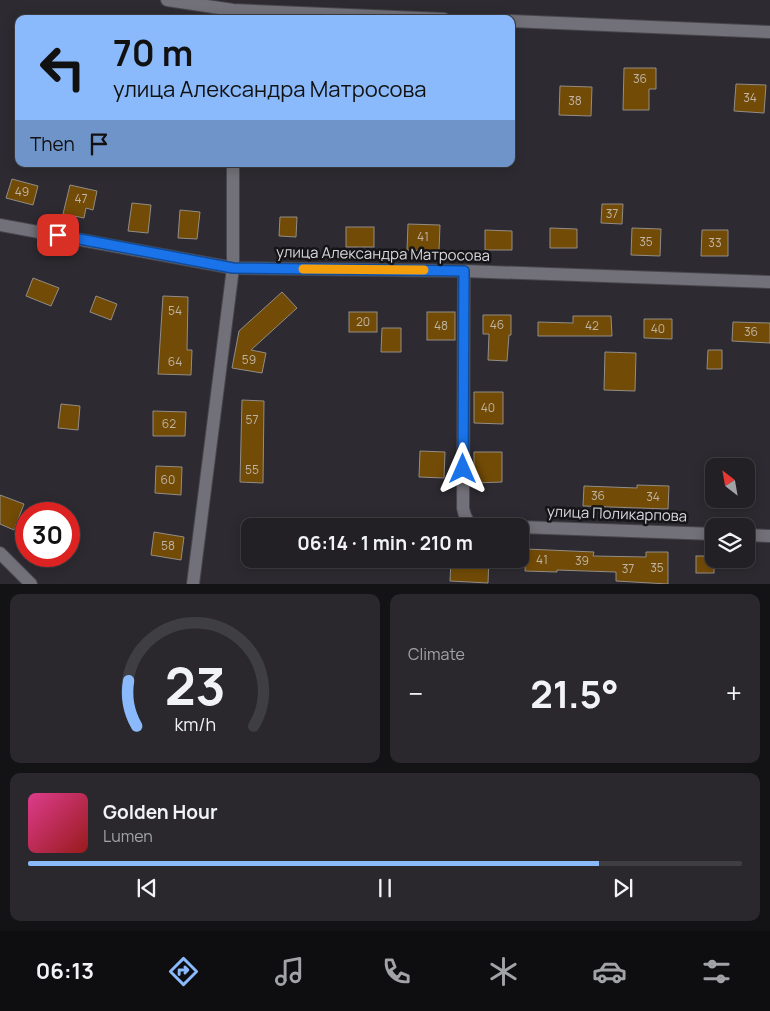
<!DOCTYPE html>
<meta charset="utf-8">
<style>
:root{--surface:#222025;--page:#2a282d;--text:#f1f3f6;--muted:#a2a3a7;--line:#3f3e42;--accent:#8abafc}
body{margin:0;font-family:Manrope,sans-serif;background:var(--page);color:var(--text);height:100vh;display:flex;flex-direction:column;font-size:19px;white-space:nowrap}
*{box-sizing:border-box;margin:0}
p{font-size:16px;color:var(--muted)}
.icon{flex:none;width:28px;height:28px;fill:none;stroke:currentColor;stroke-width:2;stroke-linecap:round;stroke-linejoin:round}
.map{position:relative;height:584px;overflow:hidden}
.drawer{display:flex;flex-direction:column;gap:10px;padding:10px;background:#131214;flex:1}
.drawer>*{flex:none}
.guide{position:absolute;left:15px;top:15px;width:500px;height:152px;border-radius:10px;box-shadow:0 2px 12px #0003,0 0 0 1px var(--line);background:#8abafc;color:#111;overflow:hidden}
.needle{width:32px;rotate:329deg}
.tools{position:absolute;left:705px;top:458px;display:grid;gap:10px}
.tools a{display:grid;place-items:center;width:50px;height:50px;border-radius:10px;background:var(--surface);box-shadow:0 2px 12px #0003,0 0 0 1px var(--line);font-size:25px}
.speed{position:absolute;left:15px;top:502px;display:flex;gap:10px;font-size:25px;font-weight:700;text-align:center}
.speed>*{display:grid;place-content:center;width:65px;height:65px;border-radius:50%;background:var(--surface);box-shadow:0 2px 12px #0003,0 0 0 1px var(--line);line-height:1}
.speed .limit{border:8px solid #d22;background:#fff;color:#111}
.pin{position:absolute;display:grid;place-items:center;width:42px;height:42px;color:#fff;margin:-21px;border-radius:10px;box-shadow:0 2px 8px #0006}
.me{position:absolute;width:55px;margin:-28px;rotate:0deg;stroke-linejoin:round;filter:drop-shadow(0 0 4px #0008)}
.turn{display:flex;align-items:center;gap:18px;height:105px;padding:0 15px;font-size:22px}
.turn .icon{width:65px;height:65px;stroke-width:2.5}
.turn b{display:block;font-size:35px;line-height:42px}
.then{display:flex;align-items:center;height:48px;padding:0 15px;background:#0003;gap:10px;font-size:19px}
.big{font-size:38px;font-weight:700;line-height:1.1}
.drawer .widget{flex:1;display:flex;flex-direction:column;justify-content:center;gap:8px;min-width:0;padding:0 18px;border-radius:10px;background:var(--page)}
.drawer .dial{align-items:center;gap:0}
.dial svg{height:130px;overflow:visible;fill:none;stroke:var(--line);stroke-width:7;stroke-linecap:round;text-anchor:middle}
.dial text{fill:var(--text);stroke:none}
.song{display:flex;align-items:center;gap:15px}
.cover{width:60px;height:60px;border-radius:8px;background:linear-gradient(135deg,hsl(330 70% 55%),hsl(0 70% 35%))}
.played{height:5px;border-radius:2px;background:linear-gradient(90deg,var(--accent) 80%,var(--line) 80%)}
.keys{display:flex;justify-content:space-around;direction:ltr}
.heat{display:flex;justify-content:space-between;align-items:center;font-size:28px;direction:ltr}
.drawer .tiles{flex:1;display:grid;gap:10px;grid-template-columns:1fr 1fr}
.widget:last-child{grid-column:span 2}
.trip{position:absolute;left:241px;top:518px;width:288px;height:50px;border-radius:10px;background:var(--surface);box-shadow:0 2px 12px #0003,0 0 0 1px var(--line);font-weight:700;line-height:50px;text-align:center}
.dock{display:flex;height:80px;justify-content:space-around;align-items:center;background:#0e0d0f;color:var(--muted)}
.dock .icon{width:35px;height:35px}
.dock .current{color:var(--accent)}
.dock b{font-size:22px;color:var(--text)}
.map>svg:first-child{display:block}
.building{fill:#724b06;stroke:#928d86}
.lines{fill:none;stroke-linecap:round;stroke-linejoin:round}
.minor-casing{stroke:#48464c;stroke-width:14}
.minor{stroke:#727078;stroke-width:12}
.route-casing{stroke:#114b97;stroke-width:12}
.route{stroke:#1a73e8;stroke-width:9}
.slow{stroke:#f59e0b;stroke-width:9}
.labels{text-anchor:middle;stroke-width:5;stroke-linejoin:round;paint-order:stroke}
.number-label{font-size:12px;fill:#bfb4a6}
.street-label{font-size:15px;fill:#d9d7dc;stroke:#151417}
</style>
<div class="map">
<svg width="770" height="584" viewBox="0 0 770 584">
<rect width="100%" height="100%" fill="#2d2b31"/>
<g class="building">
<path d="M624 68H656V89H649V110H623Z"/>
<path d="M736 84 766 85 764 113 734 111Z"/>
<path d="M560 86 592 87 591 116 559 115Z"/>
<path d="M12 179 38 186 33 205 6 198Z"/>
<path d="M70 185 97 191 93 210 86 208 84 218 63 214Z"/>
<path d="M132 203 151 205 148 233 128 231Z"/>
<path d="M602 204H623L622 224 601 223Z"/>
<path d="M180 210 200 212 197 239 178 238Z"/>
<path d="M280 217H297L296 237 279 236Z"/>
<path d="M408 224 440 225 439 251 407 250Z"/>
<rect x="346" y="227" width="28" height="20"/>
<path d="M550 228 577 229V248H550Z"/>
<path d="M632 228 661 229 660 256 631 255Z"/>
<path d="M485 230 512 231V250H485Z"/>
<path d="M702 230H728V256H701Z"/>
<path d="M33 278 59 288 51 306 26 296Z"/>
<path d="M282 292 297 308 251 350 266 353 262 373 232 368 239 331Z"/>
<path d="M96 296 117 304 111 320 90 312Z"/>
<path d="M163 296 188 297 187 350H192L191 375 158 374Z"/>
<rect x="349" y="312" width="28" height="20"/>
<rect x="427" y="312" width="28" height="28"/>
<path d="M483 315H511V335H509L507 361 488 360 489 334H483Z"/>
<path d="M573 316H611L612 336H538V322L573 323Z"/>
<path d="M644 319H672V339L644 338Z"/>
<path d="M733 322 770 323V343L732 341Z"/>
<path d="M382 328H401V352H381Z"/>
<path d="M708 350H722V369H707Z"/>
<path d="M605 352 636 353 635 391 604 390Z"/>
<path d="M474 392H503V424L474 423Z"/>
<path d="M242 400 264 401 263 483 240 482Z"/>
<path d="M61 404 80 406 78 430 58 428Z"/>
<path d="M153 411 186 412 185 436H153Z"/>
<path d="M420 451 445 452 444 478 419 477Z"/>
<path d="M474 452H502V482L474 483Z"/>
<path d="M156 466 182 467 181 495 155 493Z"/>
<path d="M637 485 669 486 668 509 583 506 584 486 637 488Z"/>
<path d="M0 495 24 504 14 530 0 524Z"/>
<path d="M154 532 184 537 181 560 151 555Z"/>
<path d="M526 549 594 552 593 556 646 557V552H668V584L616 581V572L557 570V572L525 571Z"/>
<rect x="696" y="556" width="18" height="17"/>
<path d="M451 559H489L488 583 450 581Z"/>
</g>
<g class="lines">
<defs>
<g id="minor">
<path d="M167 0 233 10 444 19"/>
<path d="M511 21 770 32"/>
<path d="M0 225 233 268 464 271 770 282"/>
<path d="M464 271 463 508C467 530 478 526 497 526"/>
<path d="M520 527 714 534"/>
<path d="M746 535 770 536"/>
<path d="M0 553 31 584"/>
<path d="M193 584 233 268V164"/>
</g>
</defs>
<use href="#minor" class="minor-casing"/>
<use href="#minor" class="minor"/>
</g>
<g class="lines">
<defs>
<path id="route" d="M58 235 233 268 464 271 463 469"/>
</defs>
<use href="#route" class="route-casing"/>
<use href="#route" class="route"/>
<path class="slow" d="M303 269 424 270"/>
</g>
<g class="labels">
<g class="number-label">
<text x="640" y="83">36</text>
<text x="750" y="102">34</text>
<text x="575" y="105">38</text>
<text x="22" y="196">49</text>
<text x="81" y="203">47</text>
<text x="612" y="218">37</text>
<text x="423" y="241">41</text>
<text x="646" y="246">35</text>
<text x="715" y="247">33</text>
<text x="175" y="315">54</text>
<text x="363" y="326">20</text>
<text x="497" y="329">46</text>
<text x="441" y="330">48</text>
<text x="592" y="330">42</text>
<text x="658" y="333">40</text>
<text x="751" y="336">36</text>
<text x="249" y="364">59</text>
<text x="175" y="366">64</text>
<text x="488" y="412">40</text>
<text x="252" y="424">57</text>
<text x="169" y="428">62</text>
<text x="252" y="474">55</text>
<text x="168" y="484">60</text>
<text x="598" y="500">36</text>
<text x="653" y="501">34</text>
<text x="168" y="550">58</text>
<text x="542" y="564">41</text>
<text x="582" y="565">39</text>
<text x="657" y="572">35</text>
<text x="628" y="573">37</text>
</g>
<g class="street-label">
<text transform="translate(383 254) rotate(1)" y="5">улица Александра Матросова</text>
<text transform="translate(617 514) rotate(2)" y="5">улица Поликарпова</text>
</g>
</g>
</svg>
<div class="tools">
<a><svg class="needle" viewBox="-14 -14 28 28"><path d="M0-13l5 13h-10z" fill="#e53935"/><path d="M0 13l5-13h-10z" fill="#a2a3a7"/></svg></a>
<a><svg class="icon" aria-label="layers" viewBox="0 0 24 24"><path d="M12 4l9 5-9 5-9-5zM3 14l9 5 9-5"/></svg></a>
</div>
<div class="speed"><div class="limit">30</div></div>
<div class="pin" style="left:58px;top:235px;background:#d93025"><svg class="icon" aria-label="arrive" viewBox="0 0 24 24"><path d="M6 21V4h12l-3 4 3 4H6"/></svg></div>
<svg class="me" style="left:463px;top:469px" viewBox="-20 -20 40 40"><path d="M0-17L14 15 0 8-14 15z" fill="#1a73e8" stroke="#fff" stroke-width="4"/></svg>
<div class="trip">06:14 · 1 min · 210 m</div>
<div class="guide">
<div class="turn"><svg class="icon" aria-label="left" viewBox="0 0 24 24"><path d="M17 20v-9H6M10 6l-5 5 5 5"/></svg><div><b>70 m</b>улица Александра Матросова</div></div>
<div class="then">Then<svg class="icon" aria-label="arrive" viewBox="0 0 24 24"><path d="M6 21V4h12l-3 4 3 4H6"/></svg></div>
</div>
</div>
<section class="drawer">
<div class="tiles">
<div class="widget dial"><svg viewBox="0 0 100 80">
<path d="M14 69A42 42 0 1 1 86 69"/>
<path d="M14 69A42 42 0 0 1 9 41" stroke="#8abafc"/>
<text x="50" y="56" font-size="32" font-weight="700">23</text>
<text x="50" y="72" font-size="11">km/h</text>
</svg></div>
<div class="widget"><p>Climate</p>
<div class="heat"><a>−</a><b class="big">21.5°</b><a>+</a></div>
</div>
<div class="widget">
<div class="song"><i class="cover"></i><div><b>Golden Hour</b><p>Lumen</p></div></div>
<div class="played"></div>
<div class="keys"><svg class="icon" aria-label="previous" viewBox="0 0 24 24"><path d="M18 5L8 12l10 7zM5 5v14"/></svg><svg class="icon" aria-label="pause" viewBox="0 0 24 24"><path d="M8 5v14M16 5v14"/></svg><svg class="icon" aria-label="next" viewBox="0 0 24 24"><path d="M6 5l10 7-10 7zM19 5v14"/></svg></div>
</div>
</div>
</section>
<nav class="dock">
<b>06:13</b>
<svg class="icon current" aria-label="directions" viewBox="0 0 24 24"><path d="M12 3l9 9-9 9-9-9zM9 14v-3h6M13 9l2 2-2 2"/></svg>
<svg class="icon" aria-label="music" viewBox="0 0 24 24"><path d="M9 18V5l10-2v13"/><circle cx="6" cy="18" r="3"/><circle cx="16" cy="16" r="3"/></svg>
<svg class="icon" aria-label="phone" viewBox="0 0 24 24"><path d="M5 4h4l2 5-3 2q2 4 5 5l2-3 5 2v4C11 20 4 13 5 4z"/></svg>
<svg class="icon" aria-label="climate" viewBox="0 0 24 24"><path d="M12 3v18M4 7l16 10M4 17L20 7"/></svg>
<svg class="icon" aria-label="car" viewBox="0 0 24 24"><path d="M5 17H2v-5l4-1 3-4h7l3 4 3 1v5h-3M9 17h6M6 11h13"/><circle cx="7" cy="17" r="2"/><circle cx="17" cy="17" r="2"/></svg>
<svg class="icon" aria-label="filters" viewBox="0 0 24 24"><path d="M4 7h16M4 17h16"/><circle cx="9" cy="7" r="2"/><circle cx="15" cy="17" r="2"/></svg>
</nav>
